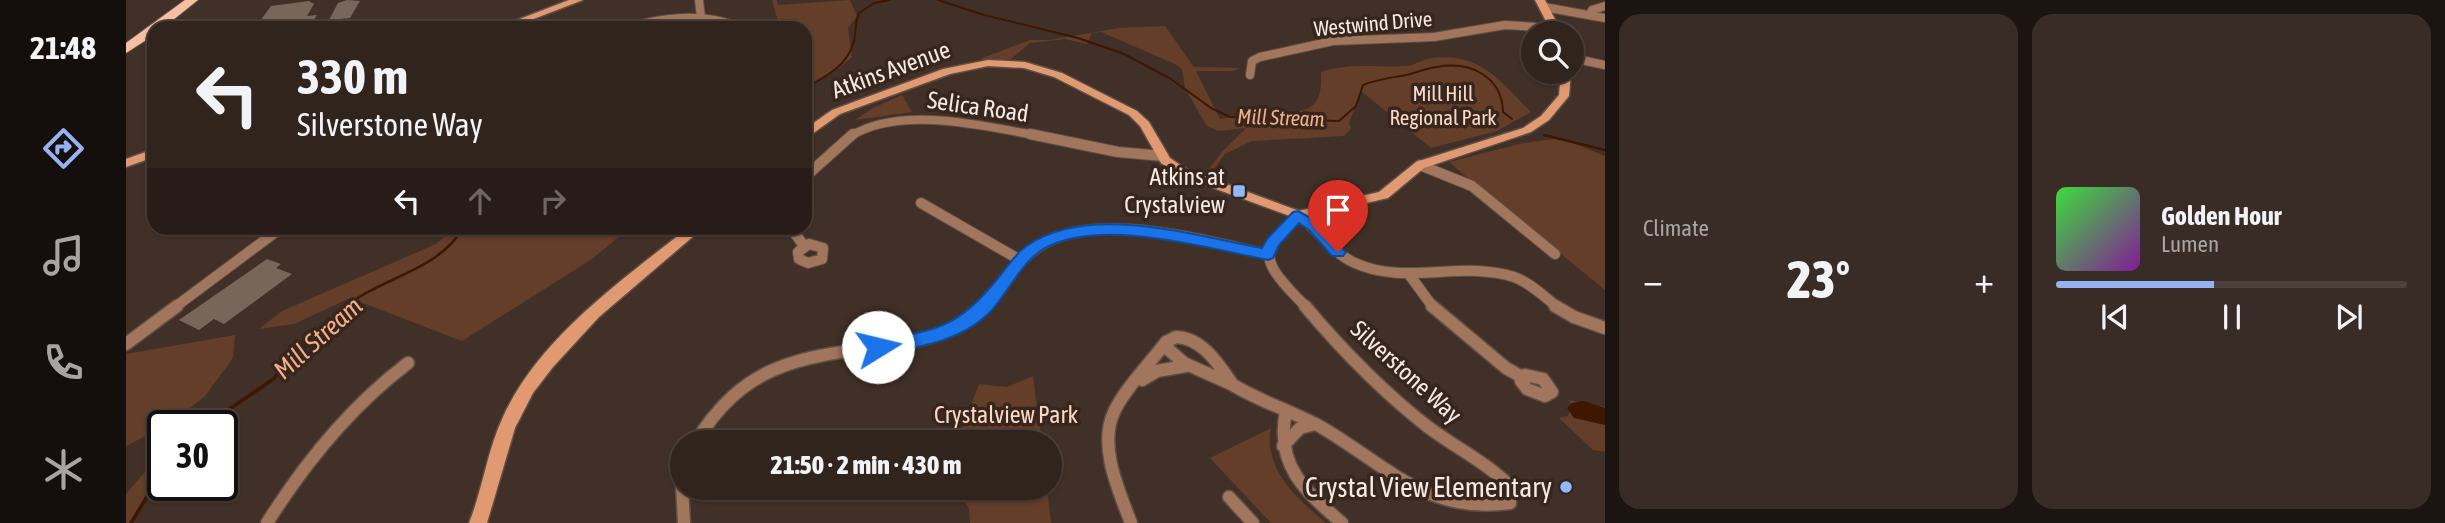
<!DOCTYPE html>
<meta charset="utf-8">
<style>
:root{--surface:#31241d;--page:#392c26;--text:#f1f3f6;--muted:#a8a4a4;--line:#4c413b;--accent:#95b2f1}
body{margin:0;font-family:"Asap Condensed",sans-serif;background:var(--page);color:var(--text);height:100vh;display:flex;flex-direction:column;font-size:26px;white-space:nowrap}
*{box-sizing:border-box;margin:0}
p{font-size:23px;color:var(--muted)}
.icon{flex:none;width:38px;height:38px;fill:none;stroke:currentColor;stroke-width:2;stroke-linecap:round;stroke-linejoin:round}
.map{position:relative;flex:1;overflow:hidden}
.side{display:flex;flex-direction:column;gap:14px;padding:14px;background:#1b1410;width:840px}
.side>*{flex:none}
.hud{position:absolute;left:21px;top:21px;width:665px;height:214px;border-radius:21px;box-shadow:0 2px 5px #0004,0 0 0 2px var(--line);background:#31241d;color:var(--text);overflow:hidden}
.fabs{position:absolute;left:1395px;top:21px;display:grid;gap:14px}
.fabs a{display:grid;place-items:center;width:63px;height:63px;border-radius:50%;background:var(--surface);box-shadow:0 2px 5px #0004,0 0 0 2px var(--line);font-size:35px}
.speed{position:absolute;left:21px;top:410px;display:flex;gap:14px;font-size:35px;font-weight:700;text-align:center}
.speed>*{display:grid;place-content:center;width:91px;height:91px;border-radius:50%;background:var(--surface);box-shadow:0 2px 5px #0004,0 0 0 2px var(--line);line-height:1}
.speed .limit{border:4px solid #111;border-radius:10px;background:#fff;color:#111}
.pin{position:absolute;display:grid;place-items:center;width:60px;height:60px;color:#fff;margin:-72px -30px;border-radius:50% 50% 50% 0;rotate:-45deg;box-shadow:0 0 7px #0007}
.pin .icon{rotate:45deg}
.me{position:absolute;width:77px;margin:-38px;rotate:81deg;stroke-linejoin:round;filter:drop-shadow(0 0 5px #0008)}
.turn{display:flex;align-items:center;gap:24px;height:147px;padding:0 35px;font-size:32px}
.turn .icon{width:91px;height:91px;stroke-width:2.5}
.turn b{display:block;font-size:49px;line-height:60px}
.lanes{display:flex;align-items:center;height:66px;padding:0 35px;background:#0003;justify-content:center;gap:35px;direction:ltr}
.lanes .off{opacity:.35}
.big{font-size:52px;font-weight:800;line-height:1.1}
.side .card{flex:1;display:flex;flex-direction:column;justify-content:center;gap:10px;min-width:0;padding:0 24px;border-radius:21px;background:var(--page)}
.song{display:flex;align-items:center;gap:21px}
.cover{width:84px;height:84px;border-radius:10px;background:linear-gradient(135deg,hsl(120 70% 55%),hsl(290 70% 35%))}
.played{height:7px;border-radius:4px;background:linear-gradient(90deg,var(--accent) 45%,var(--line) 45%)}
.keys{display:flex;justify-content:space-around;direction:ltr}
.heat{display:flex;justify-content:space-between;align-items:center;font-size:38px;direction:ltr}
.side .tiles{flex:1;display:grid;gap:14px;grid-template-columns:repeat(2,1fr)}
.trip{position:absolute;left:544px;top:430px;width:392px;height:70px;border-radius:35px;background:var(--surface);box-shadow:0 2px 5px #0004,0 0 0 2px var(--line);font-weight:800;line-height:70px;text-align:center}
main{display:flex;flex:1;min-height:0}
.tab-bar{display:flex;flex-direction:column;width:126px;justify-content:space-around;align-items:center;background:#140e0c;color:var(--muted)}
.tab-bar .icon{width:49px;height:49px}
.tab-bar .current{color:var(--accent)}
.tab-bar b{font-size:32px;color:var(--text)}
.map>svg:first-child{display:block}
.green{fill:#643e29}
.water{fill:#3f1700}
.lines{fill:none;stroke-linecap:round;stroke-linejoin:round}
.stream-far2{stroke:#3f1700;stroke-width:2}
.stream-far1{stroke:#3f1700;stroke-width:2.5}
.stream{stroke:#3f1700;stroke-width:3.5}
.building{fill:#79665b}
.street-far2-casing{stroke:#5e4e45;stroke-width:10}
.street-far1-casing{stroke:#5e4e45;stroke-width:12}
.street-casing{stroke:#5e4e45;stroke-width:15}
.secondary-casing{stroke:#5e4e45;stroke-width:3}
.primary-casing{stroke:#5e4e45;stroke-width:2}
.street-far2{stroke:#a2765d;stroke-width:8}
.street-far1{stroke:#a2765d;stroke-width:10}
.street{stroke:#a2765d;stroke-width:12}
.secondary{fill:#e09971;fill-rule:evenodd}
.primary{fill:#f7bfa1;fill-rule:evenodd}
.route{fill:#1a73e8;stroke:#114b97;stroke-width:2}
.poi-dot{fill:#8fb8fd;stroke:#37261d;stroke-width:2.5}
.labels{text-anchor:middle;stroke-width:7;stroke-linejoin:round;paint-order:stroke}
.far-street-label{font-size:21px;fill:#f5eae4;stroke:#37261d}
.far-park-label{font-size:21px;fill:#fcd8c5;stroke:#37261d}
.far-water-label{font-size:21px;font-style:italic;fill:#f4af89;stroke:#37261d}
.street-label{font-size:24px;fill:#f5eae4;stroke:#37261d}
.poi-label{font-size:24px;fill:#f5eae4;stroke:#37261d;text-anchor:end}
.park-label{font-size:24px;fill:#fcd8c5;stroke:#37261d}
.water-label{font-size:26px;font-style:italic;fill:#f4af89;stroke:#37261d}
.near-poi-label{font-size:28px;fill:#f5eae4;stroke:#37261d;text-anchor:end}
</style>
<main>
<nav class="tab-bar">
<b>21:48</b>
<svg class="icon current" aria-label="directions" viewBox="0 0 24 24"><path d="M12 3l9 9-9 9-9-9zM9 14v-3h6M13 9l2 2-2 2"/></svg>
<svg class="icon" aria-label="music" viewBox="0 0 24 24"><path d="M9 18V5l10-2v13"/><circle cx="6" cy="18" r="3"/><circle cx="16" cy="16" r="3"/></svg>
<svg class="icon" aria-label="phone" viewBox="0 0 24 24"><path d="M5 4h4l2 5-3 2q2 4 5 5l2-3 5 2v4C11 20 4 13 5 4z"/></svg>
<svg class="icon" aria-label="climate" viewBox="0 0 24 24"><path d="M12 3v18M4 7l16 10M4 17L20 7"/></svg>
</nav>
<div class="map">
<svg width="1479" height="523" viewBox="0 0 1479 523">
<rect width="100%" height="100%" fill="#413027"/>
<g class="green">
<path d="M646 0H651L652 5 724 0 731 16 722 28 726 57 709 71 679 88V28H654Z"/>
<path d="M1039 26 1068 67 1113 68 1108 71H1070L1094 119C1108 117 1123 113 1138 113 1173 112 1198 117 1195 72 1225 62 1250 68 1281 66 1289 65 1297 59 1306 58 1355 52 1375 82 1405 112L1371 131 1305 148 1235 91 1223 123 1225 129 1218 136 1126 141 1099 154 1083 176 1079 174 1096 152 1120 128 1092 131 1080 125 1059 88 1056 69 1049 64 975 32 966 33 961 44 939 39 904 43 885 59H854L904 40H923L993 28Z"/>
<path d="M776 95 786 112 729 120 747 108Z"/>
<path d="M1434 138 1479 156V290L1363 195 1336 179H1343L1323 162 1393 144Z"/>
<path d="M329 228H503L466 259 336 341 224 298 168 324 133 329 156 311 310 244Z"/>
<path d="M109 335 107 358 79 396 45 423 0 446V354Z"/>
<path d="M907 376 916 443H835L836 430 853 384 881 387Z"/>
<path d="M1442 400 1479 407V452L1467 450 1433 418 1442 416 1447 406Z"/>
<path d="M1145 428C1137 470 1172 499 1200 523H1145L1084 458Z"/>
<path d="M37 451V476L5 523H0V494Z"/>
<path d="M829 488H921L925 523H844L843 508Z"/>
</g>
<path class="water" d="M1458 401 1479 408V425L1448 418 1441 408 1446 403Z"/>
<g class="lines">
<g class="stream-far2">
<path d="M812 0 858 15 952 38 998 54 1045 79 1085 108 1104 117 1213 121 1230 106 1237 85C1251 79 1265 78 1280 75 1290 73 1300 68 1311 67 1344 61 1376 76 1377 112L1386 119"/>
<path d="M679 88C699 77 722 66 728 41 730 32 729 22 733 13L748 3 764 0"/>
<path d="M1418 135 1423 136"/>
</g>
<g class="stream-far1">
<path d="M1418 135 1479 150"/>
<path d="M219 307C256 277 312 271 337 228"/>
</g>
<g class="stream">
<path d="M80 425 146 380 221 306"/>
<path d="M5 523 37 470"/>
</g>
</g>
<g class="building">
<path d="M221 0 234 1 224 18 203 20 212 3Z"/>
<path d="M183 1 188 4 181 16 191 15 186 23 129 28 145 6Z"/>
<path d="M141 259 155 264 150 268 166 274 98 324 88 319 73 330 53 320Z"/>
</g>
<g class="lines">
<defs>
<g id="street-far2">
<path d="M573 0 575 18"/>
<path d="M1418 7 1479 18"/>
<path d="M1464 15 1466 10 1479 6"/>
<path d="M497 28C535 18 578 11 615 28"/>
<path d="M1446 58 1479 65"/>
<path d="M1124 75 1126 61 1134 57 1207 41 1308 37 1379 25 1428 28"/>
<path d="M725 136C774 105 859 126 913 136"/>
</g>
<g id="street-far1">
<path d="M904 134 992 152 1037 156"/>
<path d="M1294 165 1346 186 1429 254"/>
<path d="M679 177 727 134"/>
<path d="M795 203 894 260"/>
<path d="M665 228 678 246"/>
<path d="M683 244 697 248 696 259 682 263 673 259 672 252Z"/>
<path d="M1282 273 1307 307"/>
<path d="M49 307 155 228"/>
<path d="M857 307C876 288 889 263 911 248 969 208 1077 241 1141 254"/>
<path d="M1180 307C1167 292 1133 265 1146 244 1152 233 1164 224 1172 215 1192 229 1206 253 1229 263 1279 286 1336 260 1388 277 1405 283 1418 297 1432 307"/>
</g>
<g id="street">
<path d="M1306 306 1380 368 1396 377"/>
<path d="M1429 306 1448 317 1479 328"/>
<path d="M1050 337C1077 338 1093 365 1107 385L1058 363 1043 350 1040 342Z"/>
<path d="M0 344 51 306"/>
<path d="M1399 375 1417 379 1426 392 1419 396 1401 389 1395 381Z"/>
<path d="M1016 380 1031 371 1060 366"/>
<path d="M1107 385C1135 402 1166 411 1195 427 1260 465 1302 515 1384 503L1385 487C1360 462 1330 448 1302 427 1256 391 1216 350 1179 306"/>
<path d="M1160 411C1149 465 1178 490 1216 523"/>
<path d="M569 443C618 364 670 358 756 346 795 341 831 334 859 306"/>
<path d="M1157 446 1174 428 1189 424"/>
<path d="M556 486 558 523"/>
<path d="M1103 497 1127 523"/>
<path d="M141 523C180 461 224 407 282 363"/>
<path d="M1005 523C993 491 972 446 988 412 997 391 1025 362 1040 342"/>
</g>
<g id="secondary">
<path d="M443 0H457L384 28H370Z"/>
<path d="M1409 0H1419L1436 33H1426Z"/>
<path d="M862 60 899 62 936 73 1011 111 1023 122 1044 158 1060 169 1173 211 1253 192 1290 162 1397 128 1415 116 1433 95 1435 72H1445L1443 96 1423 120 1405 132 1298 168 1262 198 1172 219 1052 175 1035 163 1014 126 1003 115 928 77 898 68 862 66 824 74 714 114 679 139V129L706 110 817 69Z"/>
<path d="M28 149V157L0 167V159Z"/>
<path d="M562 228H577L473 317 427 367 407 393 389 428 361 523H343C357 488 361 451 377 417 412 339 497 279 562 228Z"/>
</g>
<path id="primary" d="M59 0H72L37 28H28V35L0 53V43Z"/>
</defs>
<use href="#street-far2" class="street-far2-casing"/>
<use href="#street-far1" class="street-far1-casing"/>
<use href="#street" class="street-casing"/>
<use href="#secondary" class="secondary-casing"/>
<use href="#primary" class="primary-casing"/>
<use href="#street-far2" class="street-far2"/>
<use href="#street-far1" class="street-far1"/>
<use href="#street" class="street"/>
<use href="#secondary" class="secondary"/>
<use href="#primary" class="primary"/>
</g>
<path class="route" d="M1172 211 1194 223 1217 249 1220 252 1217 256H1206L1183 230 1173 223 1153 245 1147 258 1142 260C1080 248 979 218 921 247 894 261 882 295 861 315 831 343 790 347 752 354L746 352 743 347 746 342 752 340C806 331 830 329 867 284 878 272 889 253 902 245 965 203 1068 236 1136 248L1141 239 1167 212Z"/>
<g class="poi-dot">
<rect x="1106" y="184" width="14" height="14" rx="3.5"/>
<circle cx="1440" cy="487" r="7"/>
</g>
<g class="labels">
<g class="far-street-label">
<text transform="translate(1247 24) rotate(-5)" y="7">Westwind Drive</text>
</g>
<g class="far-park-label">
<text x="1317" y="101">Mill Hill<tspan x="1317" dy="24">Regional Park</tspan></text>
</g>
<g class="far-water-label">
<text transform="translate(1155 118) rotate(2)" y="7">Mill Stream</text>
</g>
<g class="street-label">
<text transform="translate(765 70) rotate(-20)" y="8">Atkins Avenue</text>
<text transform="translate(852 107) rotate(8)" y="8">Selica Road</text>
<text transform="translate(1280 372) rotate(42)" y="8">Silverstone Way</text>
</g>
<g class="poi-label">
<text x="1099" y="185">Atkins at<tspan x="1099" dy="28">Crystalview</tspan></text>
</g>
<g class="park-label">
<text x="880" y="423">Crystalview Park</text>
</g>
<g class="water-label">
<text transform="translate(192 338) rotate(-42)" y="9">Mill Stream</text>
</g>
<g class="near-poi-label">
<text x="1426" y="497">Crystal View Elementary</text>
</g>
</g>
</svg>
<div class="fabs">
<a><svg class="icon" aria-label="search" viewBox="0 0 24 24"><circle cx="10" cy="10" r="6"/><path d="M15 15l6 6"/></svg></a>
</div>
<div class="speed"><div class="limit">30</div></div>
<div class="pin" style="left:1212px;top:252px;background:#d93025"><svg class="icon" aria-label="arrive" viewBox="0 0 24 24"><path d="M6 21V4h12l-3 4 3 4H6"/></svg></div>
<svg class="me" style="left:752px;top:347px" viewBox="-20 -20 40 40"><circle r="19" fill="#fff"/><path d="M0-13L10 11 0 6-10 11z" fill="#1a73e8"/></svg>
<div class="trip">21:50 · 2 min · 430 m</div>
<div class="hud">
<div class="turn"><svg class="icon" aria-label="left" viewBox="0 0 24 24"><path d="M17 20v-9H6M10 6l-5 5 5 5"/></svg><div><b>330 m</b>Silverstone Way</div></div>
<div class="lanes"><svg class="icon" aria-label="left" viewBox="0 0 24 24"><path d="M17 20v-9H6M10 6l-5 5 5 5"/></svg><svg class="icon off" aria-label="ahead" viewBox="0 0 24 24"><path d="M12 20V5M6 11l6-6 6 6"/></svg><svg class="icon off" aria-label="right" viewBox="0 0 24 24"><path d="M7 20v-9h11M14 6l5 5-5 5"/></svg></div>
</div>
</div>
<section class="side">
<div class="tiles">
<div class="card"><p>Climate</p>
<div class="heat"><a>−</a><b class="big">23°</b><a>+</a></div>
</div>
<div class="card">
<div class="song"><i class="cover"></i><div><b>Golden Hour</b><p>Lumen</p></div></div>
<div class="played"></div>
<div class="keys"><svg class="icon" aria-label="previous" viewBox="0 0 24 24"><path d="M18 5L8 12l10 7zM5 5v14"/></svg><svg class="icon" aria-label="pause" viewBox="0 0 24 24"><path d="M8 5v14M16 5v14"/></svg><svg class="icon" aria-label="next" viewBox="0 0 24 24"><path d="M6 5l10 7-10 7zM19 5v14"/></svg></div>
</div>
</div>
</section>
</main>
